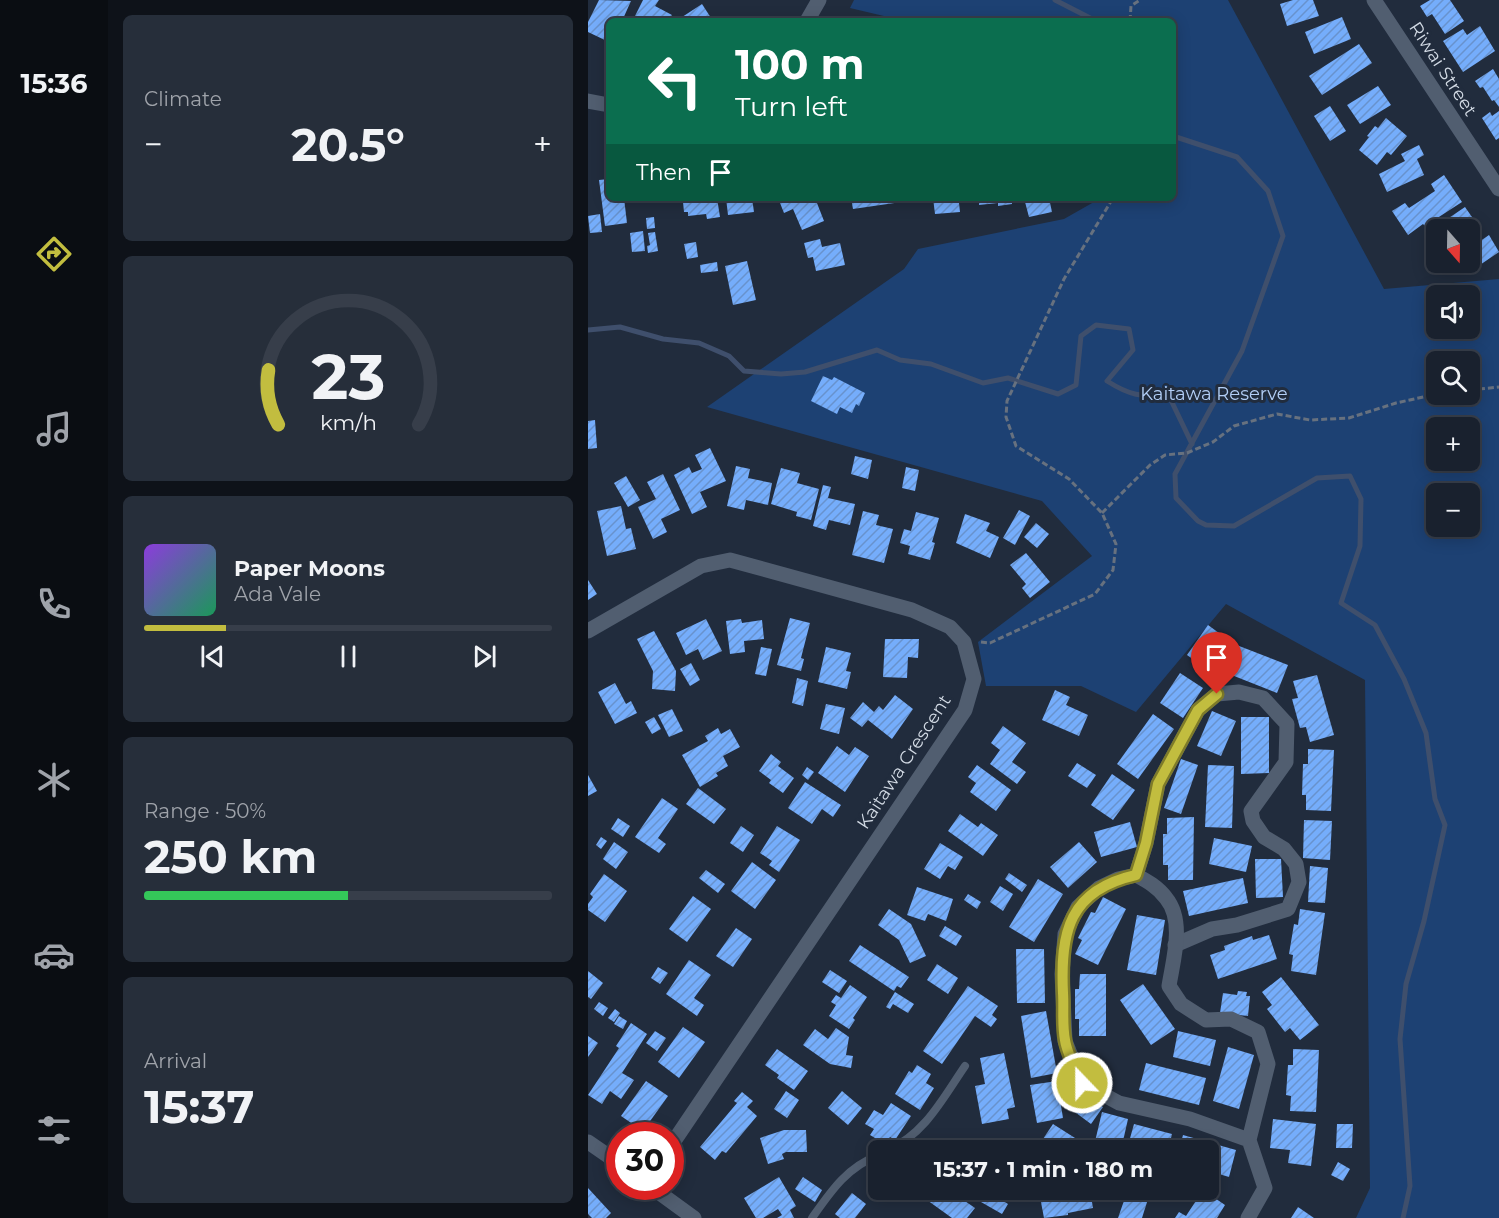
<!DOCTYPE html>
<meta charset="utf-8">
<style>
:root{--surface:#19212e;--page:#262e3a;--text:#f1f3f6;--muted:#9fa3aa;--line:#373e4a;--accent:#c2bd3f}
body{margin:0;font-family:Montserrat,sans-serif;background:var(--page);color:var(--text);height:100vh;display:flex;flex-direction:column;font-size:22px;white-space:nowrap}
*{box-sizing:border-box;margin:0}
p{font-size:20px;color:var(--muted)}
.icon{flex:none;width:33px;height:33px;fill:none;stroke:currentColor;stroke-width:2;stroke-linecap:round;stroke-linejoin:round}
.map{position:relative;flex:1;overflow:hidden}
.side{display:flex;flex-direction:column;gap:15px;padding:15px;background:#0e1219;width:480px}
.side>*{flex:none}
.hud{position:absolute;left:18px;top:18px;width:570px;height:183px;border-radius:9px;box-shadow:0 3px 15px #0003,0 0 0 2px var(--line);background:#0b6e4f;color:#fff;overflow:hidden}
.needle{width:39px;rotate:160deg}
.fabs{position:absolute;left:838px;top:219px;display:grid;gap:12px}
.fabs a{display:grid;place-items:center;width:54px;height:54px;border-radius:9px;background:var(--surface);box-shadow:0 3px 15px #0003,0 0 0 2px var(--line);font-size:30px}
.speed{position:absolute;left:18px;top:1122px;display:flex;gap:12px;font-size:30px;font-weight:700;text-align:center}
.speed>*{display:grid;place-content:center;width:78px;height:78px;border-radius:50%;background:var(--surface);box-shadow:0 3px 15px #0003,0 0 0 2px var(--line);line-height:1}
.speed .limit{border:9px solid #d22;background:#fff;color:#111}
.pin{position:absolute;display:grid;place-items:center;width:51px;height:51px;color:#fff;margin:-62px -26px;border-radius:50% 50% 50% 0;rotate:-45deg;box-shadow:0 0 6px #0007}
.pin .icon{rotate:45deg}
.me{position:absolute;width:66px;margin:-33px;rotate:338deg;stroke-linejoin:round;filter:drop-shadow(0 0 4px #0008)}
.turn{display:flex;align-items:center;gap:21px;height:126px;padding:0 30px;font-size:27px}
.turn .icon{width:78px;height:78px;stroke-width:2.5}
.turn b{display:block;font-size:42px;line-height:51px}
.then{display:flex;align-items:center;height:57px;padding:0 30px;background:#0003;gap:12px;font-size:22px}
.big{font-size:45px;font-weight:700;line-height:1.1}
.side .tile{flex:1;display:flex;flex-direction:column;justify-content:center;gap:9px;min-width:0;padding:0 21px;border-radius:9px;background:var(--page)}
.side .dial{align-items:center;gap:0}
.dial svg{height:156px;overflow:visible;fill:none;stroke:var(--line);stroke-width:7;stroke-linecap:round;text-anchor:middle}
.dial text{fill:var(--text);stroke:none}
.song{display:flex;align-items:center;gap:18px}
.cover{width:72px;height:72px;border-radius:9px;background:linear-gradient(135deg,hsl(270 70% 55%),hsl(150 70% 35%))}
.played{height:6px;border-radius:3px;background:linear-gradient(90deg,var(--accent) 20%,var(--line) 20%)}
.keys{display:flex;justify-content:space-around;direction:ltr}
.heat{display:flex;justify-content:space-between;align-items:center;font-size:33px;direction:ltr}
.charge{height:9px;border-radius:4px;background:linear-gradient(90deg,#34c759 50%,var(--line) 0)}
.trip{position:absolute;left:280px;top:1140px;width:351px;height:60px;border-radius:9px;background:var(--surface);box-shadow:0 3px 15px #0003,0 0 0 2px var(--line);font-weight:700;line-height:60px;text-align:center}
main{display:flex;flex:1;min-height:0}
.tab-bar{display:flex;flex-direction:column;width:108px;justify-content:space-around;align-items:center;background:#0a0d12;color:var(--muted)}
.tab-bar .icon{width:42px;height:42px}
.tab-bar .current{color:var(--accent)}
.tab-bar b{font-size:27px;color:var(--text)}
.map>svg:first-child{display:block}
.park{fill:#1d4173;fill-rule:evenodd}
.lines{fill:none;stroke-linecap:round;stroke-linejoin:round}
.stream{stroke:#3f4f6c;stroke-width:5}
.building{fill:url(#building-hatch)}
.path{stroke:#67717f;stroke-width:3;stroke-dasharray:6 3;stroke-linecap:butt}
.service{stroke:#515e70;stroke-width:8}
.minor{stroke:#515e70;stroke-width:15}
.tertiary{stroke:#515e70;stroke-width:15}
.route-casing{stroke:#7e7b29;stroke-width:15}
.route{stroke:#c2bd3f;stroke-width:10}
.labels{text-anchor:middle;stroke-width:6;stroke-linejoin:round;paint-order:stroke}
.street-label{font-size:18px;fill:#d2dae4;stroke:#212c3d}
.park-label{font-size:18px;fill:#b2cef6;stroke:#212c3d}
</style>
<main>
<nav class="tab-bar">
<b>15:36</b>
<svg class="icon current" aria-label="directions" viewBox="0 0 24 24"><path d="M12 3l9 9-9 9-9-9zM9 14v-3h6M13 9l2 2-2 2"/></svg>
<svg class="icon" aria-label="music" viewBox="0 0 24 24"><path d="M9 18V5l10-2v13"/><circle cx="6" cy="18" r="3"/><circle cx="16" cy="16" r="3"/></svg>
<svg class="icon" aria-label="phone" viewBox="0 0 24 24"><path d="M5 4h4l2 5-3 2q2 4 5 5l2-3 5 2v4C11 20 4 13 5 4z"/></svg>
<svg class="icon" aria-label="climate" viewBox="0 0 24 24"><path d="M12 3v18M4 7l16 10M4 17L20 7"/></svg>
<svg class="icon" aria-label="car" viewBox="0 0 24 24"><path d="M5 17H2v-5l4-1 3-4h7l3 4 3 1v5h-3M9 17h6M6 11h13"/><circle cx="7" cy="17" r="2"/><circle cx="17" cy="17" r="2"/></svg>
<svg class="icon" aria-label="filters" viewBox="0 0 24 24"><path d="M4 7h16M4 17h16"/><circle cx="9" cy="7" r="2"/><circle cx="15" cy="17" r="2"/></svg>
</nav>
<section class="side">
<div class="tile"><p>Climate</p>
<div class="heat"><a>−</a><b class="big">20.5°</b><a>+</a></div>
</div>
<div class="tile dial"><svg viewBox="0 0 100 80">
<path d="M14 69A42 42 0 1 1 86 69"/>
<path d="M14 69A42 42 0 0 1 9 41" stroke="#c2bd3f"/>
<text x="50" y="56" font-size="32" font-weight="700">23</text>
<text x="50" y="72" font-size="11">km/h</text>
</svg></div>
<div class="tile">
<div class="song"><i class="cover"></i><div><b>Paper Moons</b><p>Ada Vale</p></div></div>
<div class="played"></div>
<div class="keys"><svg class="icon" aria-label="previous" viewBox="0 0 24 24"><path d="M18 5L8 12l10 7zM5 5v14"/></svg><svg class="icon" aria-label="pause" viewBox="0 0 24 24"><path d="M8 5v14M16 5v14"/></svg><svg class="icon" aria-label="next" viewBox="0 0 24 24"><path d="M6 5l10 7-10 7zM19 5v14"/></svg></div>
</div>
<div class="tile"><p>Range · 50%</p><b class="big">250 km</b><div class="charge"></div></div>
<div class="tile"><p>Arrival</p><b class="big">15:37</b></div>
</section>
<div class="map">
<svg width="911" height="1218" viewBox="0 0 911 1218">
<defs>
<pattern id="building-hatch" width="6" height="6" patternUnits="userSpaceOnUse" patternTransform="scale(1.5)"><rect width="6" height="6" fill="#75adfb"/><path d="M-1 1l2-2M0 6l6-6M5 7l2-2" fill="none" stroke="#6892cd"/></pattern>
</defs>
<rect width="100%" height="100%" fill="#212c3d"/>
<path class="park" d="M266 0H640L796 289 911 279V1218H768L782 1188 777 680 638 604 548 712 493 686H398L390 642 504 556 454 501 119 407 316 269 330 249 476 219 513 198H585V21H317L262 8ZM849 296H882V328H849ZM849 362H882V394H849ZM849 428H882V460H849ZM849 494H882V526H849Z"/>
<g class="lines">
<g class="stream">
<path d="M467 0 508 21"/>
<path d="M585 136 649 157 680 191 695 236 654 351 587 474 588 498 610 521 618 525 646 526 729 478 762 476 773 499 772 546 753 603 787 625 816 679 838 733 847 799 857 825 836 921 818 984 812 1039 822 1186 815 1218"/>
<path d="M0 330 32 327 75 339 111 343 141 356 156 371 193 374 217 372 289 350 312 360 343 364 395 383 420 378 470 394 488 385 493 336 508 325 541 329 545 350 519 381C541 395 554 398 580 394L604 444"/>
</g>
</g>
<g class="building">
<path d="M11 0 43 1 34 21H21V42L0 32V22Z"/>
<path d="M55 0H71L67 6 84 15 80 21 45 20Z"/>
<path d="M705 0H725L731 16 699 26 692 4Z"/>
<path d="M842 0H862L876 21 857 34 844 14 839 17 832 6Z"/>
<path d="M114 4 125 21H88Z"/>
<path d="M754 17 763 39 726 54 717 32Z"/>
<path d="M892 26 907 51 875 72 855 41 875 29 879 35Z"/>
<path d="M771 44 784 63 734 95 721 76Z"/>
<path d="M905 69 911 79V107L906 100 904 101 895 87 892 88 887 81Z"/>
<path d="M790 86 803 105 772 124 759 105Z"/>
<path d="M742 106 758 131 742 141 726 116Z"/>
<path d="M911 111V138L908 140 894 118 902 112 904 116Z"/>
<path d="M798 118 819 136 803 155 799 152 789 165 771 150 781 137 779 136 787 126 790 128Z"/>
<path d="M831 145 836 155 829 159 836 175 799 192 791 174 817 161 813 154Z"/>
<path d="M856 175 874 202 837 226 835 224 820 235 804 211 817 203 821 208 847 191 843 184Z"/>
<path d="M21 179V198H36L39 223 17 226 11 180Z"/>
<path d="M99 198H129L132 217 119 219 118 214 100 216V212H96L95 202 100 201Z"/>
<path d="M138 198H164L166 212 140 215Z"/>
<path d="M190 198H227L236 221 214 230 205 209 196 213Z"/>
<path d="M263 198H333L334 199 265 209Z"/>
<path d="M345 198H424V204L410 206V203L391 205V201L371 203 372 212 347 214Z"/>
<path d="M461 198 464 212 441 217 437 202Z"/>
<path d="M877 207 893 230 882 238V230H849V244L840 232Z"/>
<path d="M12 214 14 232 2 233 0 216Z"/>
<path d="M66 217 67 228 59 229 58 218Z"/>
<path d="M55 231 57 251 44 252 42 233Z"/>
<path d="M67 232 70 251 60 253 59 246 62 245 60 233Z"/>
<path d="M901 235 911 252 883 271 880 266 867 274 859 262H882V248Z"/>
<path d="M232 239 234 247 252 243 257 265 228 271 225 257 220 258 216 243Z"/>
<path d="M108 242 110 257 99 259 96 244Z"/>
<path d="M159 261 168 300 145 305 137 266Z"/>
<path d="M129 262 130 271 113 273 112 265Z"/>
<path d="M235 376 244 380 246 377 277 393 271 406 268 404 264 413 252 407 249 414 223 401Z"/>
<path d="M7 420 9 448 0 449V421Z"/>
<path d="M122 448 138 481 112 492 119 507 104 514 86 475 101 467 104 473 114 469 107 455Z"/>
<path d="M267 456 284 460 280 479 263 474Z"/>
<path d="M148 466 162 469 160 478 184 483 180 505 158 500 156 510 139 506Z"/>
<path d="M318 467 331 470 327 491 314 488Z"/>
<path d="M193 468 212 473 209 483 231 489 223 520 208 516 209 512 183 504Z"/>
<path d="M75 474 92 510 73 519 79 532 65 539 50 507 68 499 59 482Z"/>
<path d="M38 476 52 500 40 507 26 483Z"/>
<path d="M235 485 243 487 240 498 267 504 262 525 241 520 238 530 225 526Z"/>
<path d="M33 506 38 529 43 528 48 549 19 556 9 511Z"/>
<path d="M431 510 442 516 427 545 415 538Z"/>
<path d="M275 511 291 515 288 525 305 529 296 563 264 555Z"/>
<path d="M328 512 351 518 344 542 347 543 342 560 320 554 322 546 312 543 316 529 323 531Z"/>
<path d="M377 514 402 523 398 531 411 537 402 558 368 543Z"/>
<path d="M448 523 461 534 449 548 436 537Z"/>
<path d="M438 553 462 582 442 598 434 588 438 584 422 565Z"/>
<path d="M0 580 9 594 0 600Z"/>
<path d="M202 618 222 623 213 658 216 659 213 671 189 665Z"/>
<path d="M118 619 134 651 115 660 110 649 98 655 88 633Z"/>
<path d="M153 619 154 623 174 620 176 639 156 641 157 652 142 654 138 621Z"/>
<path d="M620 625 642 641 621 671 599 655Z"/>
<path d="M66 631 88 671 87 691 64 689 65 671 49 639Z"/>
<path d="M297 639H331L330 658 320 657 319 678 295 677Z"/>
<path d="M646 644 700 665 689 693 636 672Z"/>
<path d="M173 647 184 649 178 676 167 674Z"/>
<path d="M238 647 263 653 258 671 263 672 259 689 230 682Z"/>
<path d="M103 663 112 680 102 686 92 669Z"/>
<path d="M592 673 615 688 595 718 572 703Z"/>
<path d="M729 675 746 735 722 742 718 727 712 728 704 699 710 698 705 681Z"/>
<path d="M209 678 220 681 215 706 204 703Z"/>
<path d="M27 683 38 704 43 701 49 713 27 724 10 692Z"/>
<path d="M467 690 482 697 478 705 500 715 491 736 454 720Z"/>
<path d="M307 695 325 709 304 739 280 720 274 727 262 718 275 702 286 712 291 706 295 710Z"/>
<path d="M238 704 257 708 251 734 232 729Z"/>
<path d="M84 709 95 731 81 737 70 715Z"/>
<path d="M624 711 648 721 633 756 609 746Z"/>
<path d="M565 714 586 729 550 779 529 764Z"/>
<path d="M66 717 73 729 64 734 57 722Z"/>
<path d="M653 717H681V773L653 774Z"/>
<path d="M415 726 438 743 424 762 438 772 429 784 402 764 412 750 403 743Z"/>
<path d="M130 728 133 734 142 729 152 747 135 756 140 766 128 773 130 776 112 787 94 755 120 741 117 736Z"/>
<path d="M249 746 261 755 267 747 281 756 257 792 230 773Z"/>
<path d="M720 749 746 750 743 811 718 810V795H714L715 764H720Z"/>
<path d="M183 754 193 762 190 766 206 778 195 793 181 783 183 780 171 771Z"/>
<path d="M593 759 610 765 593 814 576 808Z"/>
<path d="M489 763 508 775 499 788 480 776Z"/>
<path d="M389 765 423 790 408 811 382 792 388 783 380 777Z"/>
<path d="M620 765 646 766 644 828 617 827Z"/>
<path d="M219 767 226 772 220 780 214 775Z"/>
<path d="M524 774 547 790 525 820 503 805Z"/>
<path d="M0 775 9 791 0 796Z"/>
<path d="M217 782 253 805 245 817 234 809 224 824 200 808Z"/>
<path d="M110 788 138 809 126 824 98 804Z"/>
<path d="M74 798 90 809 70 838 78 844 71 853 47 837Z"/>
<path d="M372 814 390 827 393 823 410 835 395 856 360 831Z"/>
<path d="M606 817 605 880H580V865H575V834H579V818Z"/>
<path d="M30 818 42 826 35 837 23 829Z"/>
<path d="M716 820 744 821 742 860 715 858Z"/>
<path d="M542 822 549 847 513 857 506 832Z"/>
<path d="M153 826 166 835 155 852 142 843Z"/>
<path d="M189 826 212 840 191 872 181 865 184 861 172 853Z"/>
<path d="M13 837 19 841 13 849 8 845Z"/>
<path d="M626 838 664 846 658 872 621 864Z"/>
<path d="M26 842 40 852 28 869 15 859Z"/>
<path d="M491 842 509 862 480 888 462 867Z"/>
<path d="M352 843 375 857 367 870 360 866 352 879 336 869Z"/>
<path d="M667 859H693L695 897 668 898Z"/>
<path d="M164 862 188 880 167 909 143 891Z"/>
<path d="M722 866 740 868 737 903 720 902Z"/>
<path d="M118 870 137 884 130 893 111 878Z"/>
<path d="M421 873 439 885 434 892 417 879Z"/>
<path d="M16 874 39 891 17 922 0 910V904L5 897 2 894Z"/>
<path d="M655 878 660 903 601 916 595 891Z"/>
<path d="M450 879 475 894 446 942 421 927Z"/>
<path d="M412 886 425 894 415 911 402 902Z"/>
<path d="M329 887 365 899 358 921 340 914 337 921 319 915Z"/>
<path d="M380 894 393 902 389 909 376 900Z"/>
<path d="M105 896 123 909 99 942 81 929Z"/>
<path d="M515 897 538 909 510 965 487 954 494 940 490 938 503 912 507 913Z"/>
<path d="M301 909 323 924 338 956 322 963 311 940 290 925Z"/>
<path d="M712 909 737 913 728 975 703 971 705 955 701 954 706 924 710 925Z"/>
<path d="M549 915 577 920 568 975 539 970Z"/>
<path d="M357 926 374 936 368 946 351 936Z"/>
<path d="M148 928 164 939 145 967 128 956Z"/>
<path d="M681 935 689 959 630 979 622 955 637 950 636 946 664 936 665 940Z"/>
<path d="M272 945 321 977 313 988 309 986 306 991 261 961Z"/>
<path d="M428 949H456L457 1003H429Z"/>
<path d="M101 960 123 975 106 998 116 1005 109 1016 78 994Z"/>
<path d="M349 964 370 978 360 994 339 980Z"/>
<path d="M70 967 80 973 72 984 63 978Z"/>
<path d="M242 970 259 981 251 993 234 982Z"/>
<path d="M0 971 15 983 3 999 0 997Z"/>
<path d="M492 974H518V1036H491V1019H487V989H491Z"/>
<path d="M693 977 731 1025 712 1040 702 1028 697 1032 679 1009 684 1005 674 992Z"/>
<path d="M555 984 587 1029 563 1045 532 1000Z"/>
<path d="M262 985 279 997 265 1018 267 1020 261 1029 241 1016 248 1005 243 1002 248 995 253 998Z"/>
<path d="M380 986 410 1006 404 1015 409 1019 403 1027 387 1016 354 1064 335 1051Z"/>
<path d="M650 991 659 992 658 996H662L660 1016 632 1013 635 993 649 995Z"/>
<path d="M307 992 326 1004 320 1013 305 1004 302 1009 298 1007Z"/>
<path d="M11 1002 20 1008 15 1016 6 1009Z"/>
<path d="M27 1009 32 1013 26 1022 20 1018Z"/>
<path d="M458 1011 469 1073 443 1078 433 1016Z"/>
<path d="M31 1016 39 1021 35 1029 26 1024Z"/>
<path d="M43 1023 59 1034 34 1073 46 1080 33 1099 22 1091 14 1104 0 1095 31 1048 28 1046Z"/>
<path d="M95 1027 117 1042 91 1078 70 1062Z"/>
<path d="M248 1028 261 1037 258 1055 265 1056 263 1068 242 1064 215 1045 227 1029 240 1039Z"/>
<path d="M67 1031 78 1038 69 1051 58 1043Z"/>
<path d="M590 1031 628 1040 622 1066 585 1057Z"/>
<path d="M0 1036 10 1043 0 1057Z"/>
<path d="M640 1047 666 1055 651 1109 625 1101Z"/>
<path d="M189 1049 220 1071 206 1090 189 1078 191 1075 177 1065Z"/>
<path d="M705 1049 731 1050 728 1112 702 1111 703 1096 698 1095 700 1065H705Z"/>
<path d="M416 1053 427 1107 419 1109 421 1119 394 1124 387 1086 397 1084 392 1058Z"/>
<path d="M558 1063 618 1078 611 1105 551 1090Z"/>
<path d="M329 1065 343 1074 338 1083 346 1088 332 1110 307 1094 321 1071 324 1073Z"/>
<path d="M58 1081 80 1096 55 1131 33 1116Z"/>
<path d="M469 1081 475 1118 449 1123 442 1085Z"/>
<path d="M492 1090 515 1107 503 1124 480 1107Z"/>
<path d="M198 1091 211 1100 199 1118 186 1109Z"/>
<path d="M254 1091 274 1108 260 1125 240 1108Z"/>
<path d="M154 1092 165 1101 159 1107 169 1116 138 1153 134 1151 127 1160 112 1147 149 1103 146 1101Z"/>
<path d="M303 1103 323 1116 307 1140 302 1137 297 1144 282 1135 286 1129 277 1124 286 1110 295 1115Z"/>
<path d="M514 1112 540 1119 533 1150H505Z"/>
<path d="M685 1119 728 1124 723 1166 700 1163 702 1150 682 1148Z"/>
<path d="M465 1124 498 1145 494 1150H453L449 1148Z"/>
<path d="M546 1124 584 1134 580 1150 539 1149Z"/>
<path d="M749 1124H765L764 1148H748Z"/>
<path d="M196 1130H218L219 1152H198L194 1154 196 1159 180 1164 172 1138Z"/>
<path d="M595 1135 648 1150 641 1177 621 1171V1150H591Z"/>
<path d="M750 1162 762 1169 755 1181 743 1175Z"/>
<path d="M191 1177 208 1206 202 1210 206 1218H189L194 1215 190 1209 175 1218H168L156 1198Z"/>
<path d="M215 1177 234 1190 227 1202 207 1189Z"/>
<path d="M0 1188 23 1213 18 1218H4L0 1214Z"/>
<path d="M325 1190H361L387 1208 379 1218H364Z"/>
<path d="M475 1190H496L497 1197 503 1196 505 1208 480 1213V1215L456 1218 452 1197H456V1193L462 1192 463 1195 476 1193Z"/>
<path d="M508 1190H528L529 1193 510 1197Z"/>
<path d="M615 1190 637 1205 629 1218H587L591 1212 598 1216Z"/>
<path d="M400 1191 420 1204 414 1214 393 1202Z"/>
<path d="M539 1192 560 1199 554 1218H530Z"/>
<path d="M264 1193 278 1204 267 1218H252L247 1214Z"/>
<path d="M710 1207 726 1218H703Z"/>
</g>
<g class="lines">
<g class="path">
<path d="M542 21 543 6 552 0"/>
<path d="M882 390 911 387"/>
<path d="M514 513 562 465 577 455 599 453 625 442 646 426 689 414 722 420 761 418 808 403 849 394"/>
<path d="M393 642 402 643 507 594 525 570 528 544 514 513 481 479 428 446 418 417 419 401 476 279 525 198"/>
</g>
<g class="service">
<path d="M300 1150C337 1134 355 1098 377 1066"/>
<path d="M224 1218C243 1191 259 1167 291 1155"/>
</g>
<g class="minor">
<path d="M786 0 911 189"/>
<path d="M219 21 231 0"/>
<path d="M0 101 21 105"/>
<path d="M0 631 113 566 142 560 324 610 362 627 376 642 386 679 377 710 82 1147"/>
<path d="M548 875 558 843 570 784 610 710 629 694 651 692 675 698 699 724 698 762 663 811 665 821 676 837 696 849 708 864 711 882 700 909 649 925 624 929 587 945"/>
<path d="M660 1218 677 1188 661 1140 680 1064 670 1032 643 1019 618 1020 593 1004 581 986C585 960 597 921 578 898 570 887 559 881 548 875L530 879 511 888 490 907 477 934 474 974 477 1041 494 1083 531 1103 602 1119 661 1140"/>
</g>
<g class="tertiary">
<path d="M0 1142 32 1164"/>
<path d="M62 1186 106 1218"/>
</g>
</g>
<g class="lines">
<defs>
<path id="route" d="M494 1083C488 1070 479 1054 477 1040 474 1025 476 1009 475 993 472 932 481 890 548 875L558 843 570 784 610 710 629 694"/>
</defs>
<use href="#route" class="route-casing"/>
<use href="#route" class="route"/>
</g>
<g class="labels">
<g class="street-label">
<text transform="translate(855 69) rotate(57)" y="6">Riwai Street</text>
<text transform="translate(316 762) rotate(-57)" y="6">Kaitawa Crescent</text>
</g>
<g class="park-label">
<text x="626" y="400">Kaitawa Reserve</text>
</g>
</g>
</svg>
<div class="fabs">
<a><svg class="needle" viewBox="-14 -14 28 28"><path d="M0-13l5 13h-10z" fill="#e53935"/><path d="M0 13l5-13h-10z" fill="#9fa3aa"/></svg></a>
<a><svg class="icon" aria-label="sound" viewBox="0 0 24 24"><path d="M4 9h4l5-4v14l-5-4H4zM17 9q2 3 0 6"/></svg></a>
<a><svg class="icon" aria-label="search" viewBox="0 0 24 24"><circle cx="10" cy="10" r="6"/><path d="M15 15l6 6"/></svg></a>
<a>+</a>
<a>−</a>
</div>
<div class="speed"><div class="limit">30</div></div>
<div class="pin" style="left:629px;top:694px;background:#d93025"><svg class="icon" aria-label="arrive" viewBox="0 0 24 24"><path d="M6 21V4h12l-3 4 3 4H6"/></svg></div>
<svg class="me" style="left:494px;top:1083px" viewBox="-20 -20 40 40"><circle r="17" fill="#c2bd3f" stroke="#fff" stroke-width="3"/><path d="M0-11L8 9 0 5-8 9z" fill="#fff"/></svg>
<div class="trip">15:37 · 1 min · 180 m</div>
<div class="hud">
<div class="turn"><svg class="icon" aria-label="left" viewBox="0 0 24 24"><path d="M17 20v-9H6M10 6l-5 5 5 5"/></svg><div><b>100 m</b>Turn left</div></div>
<div class="then">Then<svg class="icon" aria-label="arrive" viewBox="0 0 24 24"><path d="M6 21V4h12l-3 4 3 4H6"/></svg></div>
</div>
</div>
</main>
